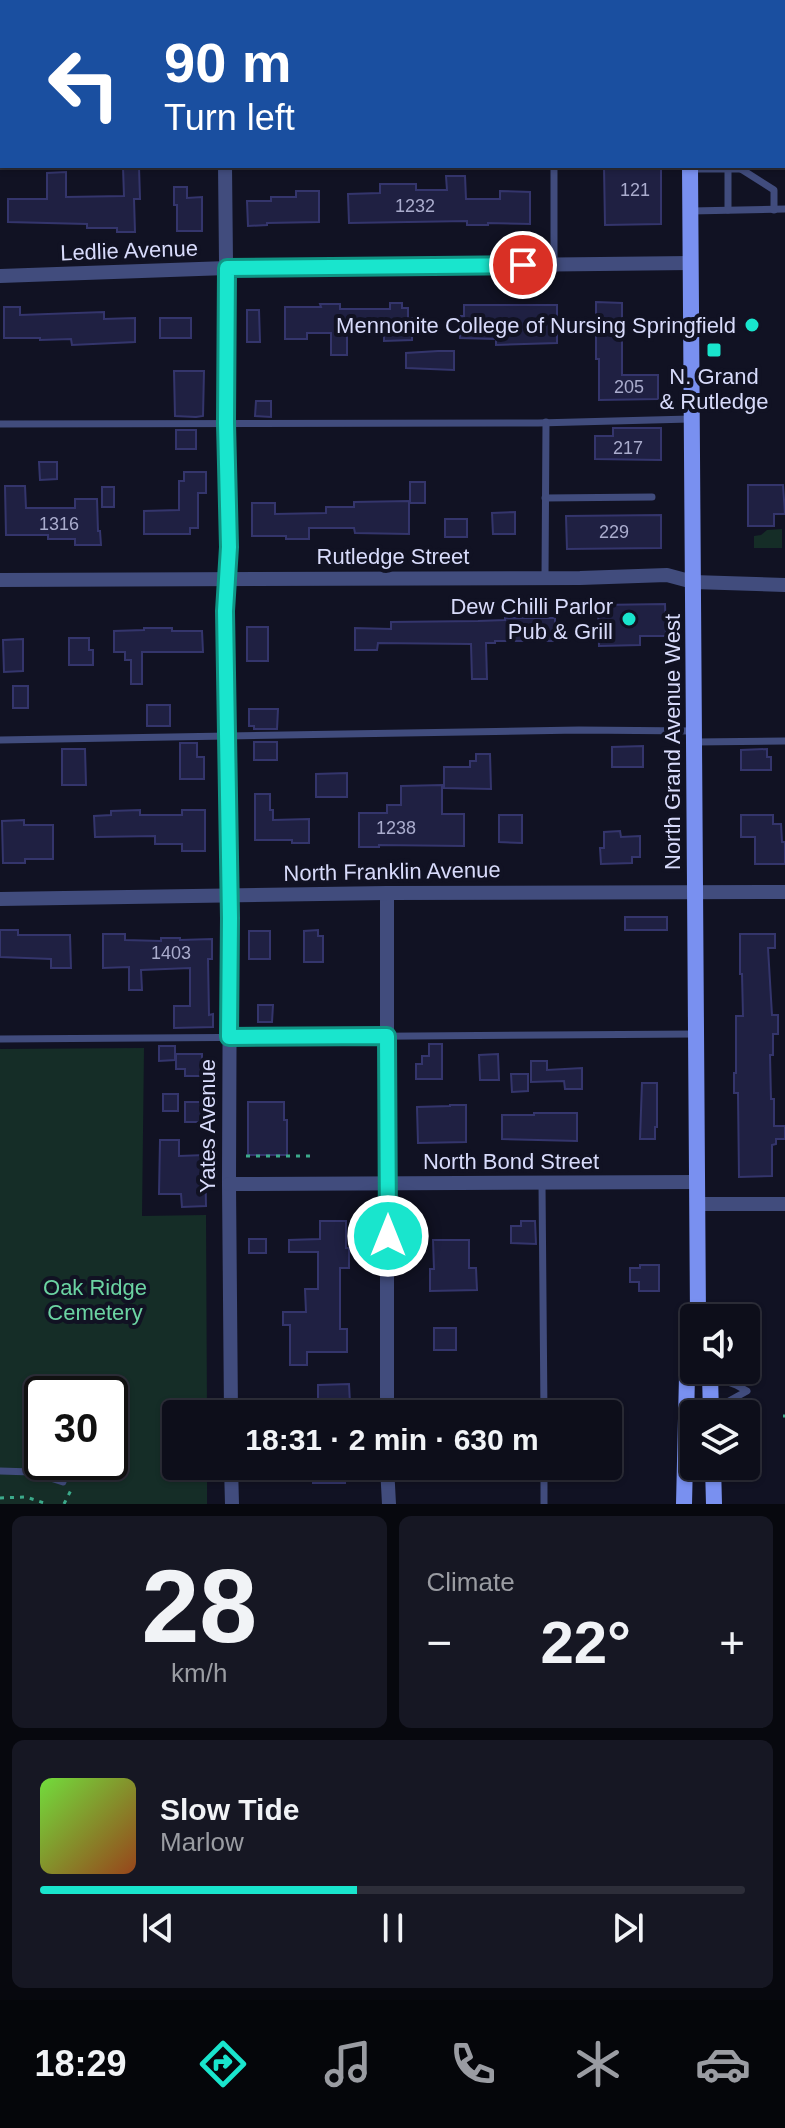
<!DOCTYPE html>
<meta charset="utf-8">
<style>
:root{--surface:#0d0e1a;--page:#161723;--text:#f1f3f6;--muted:#9a9ca2;--line:#2d2e39;--accent:#19e5cd}
body{margin:0;font-family:Arial,sans-serif;background:var(--page);color:var(--text);height:100vh;display:flex;flex-direction:column;font-size:30px;white-space:nowrap}
*{box-sizing:border-box;margin:0}
p{font-size:26px;color:var(--muted)}
.icon{flex:none;width:44px;height:44px;fill:none;stroke:currentColor;stroke-width:2;stroke-linecap:round;stroke-linejoin:round}
.map{position:relative;height:1504px;overflow:hidden}
.sheet{display:flex;flex-direction:column;gap:12px;padding:12px;background:#07080e;flex:1}
.sheet>*{flex:none}
.top-card{position:absolute;left:0px;top:0px;width:786px;height:168px;box-shadow:0 2px 6px #0004,0 0 0 2px var(--line);background:#1a4fa0;color:#fff;overflow:hidden}
.buttons{position:absolute;left:680px;top:1304px;display:grid;gap:16px}
.buttons a{display:grid;place-items:center;width:80px;height:80px;border-radius:8px;background:var(--surface);box-shadow:0 2px 6px #0004,0 0 0 2px var(--line);font-size:40px}
.speed{position:absolute;left:24px;top:1376px;display:flex;gap:16px;font-size:40px;font-weight:700;text-align:center}
.speed>*{display:grid;place-content:center;width:104px;height:104px;border-radius:50%;background:var(--surface);box-shadow:0 2px 6px #0004,0 0 0 2px var(--line);line-height:1}
.speed .limit{border:4px solid #111;border-radius:12px;background:#fff;color:#111}
.pin{position:absolute;display:grid;place-items:center;width:68px;height:68px;color:#fff;margin:-34px;border:4px solid #fff;border-radius:50%;box-shadow:0 2px 8px #0007}
.me{position:absolute;width:88px;margin:-44px;rotate:0deg;stroke-linejoin:round;filter:drop-shadow(0 0 6px #0008)}
.turn{display:flex;align-items:center;gap:28px;height:168px;padding:0 32px;font-size:36px}
.turn .icon{width:104px;height:104px;stroke-width:2.5}
.turn b{display:block;font-size:56px;line-height:68px}
.big{font-size:60px;font-weight:700;line-height:1.1}
.sheet .card{flex:1;display:flex;flex-direction:column;justify-content:center;gap:12px;min-width:0;padding:0 28px;border-radius:12px;background:var(--page)}
.sheet .dial{align-items:center;gap:0}
.dial b{font-size:104px;line-height:1}
.song{display:flex;align-items:center;gap:24px}
.cover{width:96px;height:96px;border-radius:12px;background:linear-gradient(135deg,hsl(100 70% 55%),hsl(20 70% 35%))}
.played{height:8px;border-radius:4px;background:linear-gradient(90deg,var(--accent) 45%,var(--line) 45%)}
.keys{display:flex;justify-content:space-around;direction:ltr}
.heat{display:flex;justify-content:space-between;align-items:center;font-size:44px;direction:ltr}
.sheet .tiles{flex:1;display:grid;gap:12px;grid-template-columns:1fr 1fr}
.card:last-child{grid-column:span 2}
.trip{position:absolute;left:162px;top:1400px;width:460px;height:80px;border-radius:8px;background:var(--surface);box-shadow:0 2px 6px #0004,0 0 0 2px var(--line);font-weight:700;line-height:80px;text-align:center}
.tabs{display:flex;height:128px;justify-content:space-around;align-items:center;background:#05060a;color:var(--muted)}
.tabs .icon{width:56px;height:56px}
.tabs .current{color:var(--accent)}
.tabs b{font-size:36px;color:var(--text)}
.map>svg:first-child{display:block}
.green{fill:#152d27;fill-rule:evenodd}
.building{fill:#1f2042;stroke:#34356c;stroke-width:2}
.lines{fill:none;stroke-linecap:round;stroke-linejoin:round}
.path{stroke:#3caa8b;stroke-width:3;stroke-dasharray:4 6;stroke-linecap:butt}
.service{stroke:#414c7d;stroke-width:7}
.minor{stroke:#414c7d;stroke-width:14}
.secondary{stroke:#7990f0;stroke-width:16}
.route-casing{stroke:#109585;stroke-width:20}
.route{stroke:#19e5cd;stroke-width:14}
.poi-dot{fill:#19e5cd;stroke:#111223;stroke-width:3}
.labels{text-anchor:middle;stroke-width:8;stroke-linejoin:round;paint-order:stroke}
.number-label{font-size:18px;fill:#aaaccd}
.street-label{font-size:22px;fill:#d8dbfb;stroke:#111223}
.poi-label{font-size:22px;fill:#d8dbfb;stroke:#111223;text-anchor:end}
.park-label{font-size:22px;fill:#6bd3a2;stroke:#111223}
</style>
<div class="map">
<svg width="785" height="1504" viewBox="0 0 785 1504">
<rect width="100%" height="100%" fill="#111223"/>
<g class="green">
<path d="M782 529V548H754V536L761 535 767 530Z"/>
<path d="M144 1048 142 1216 206 1215 207 1414H176V1466H207V1504H0V1049ZM42 1394H110V1462H42Z"/>
</g>
<g class="building">
<path d="M604 166H661V224L605 225Z"/>
<path d="M123 167H139L140 199H134L135 232H117V228H87V224L8 222V199H47V173L66 172V197L124 196Z"/>
<path d="M446 176H465L466 199H500V191L530 192V224L488 223V225H467V221L349 223 348 194 380 193V184H416V190H447Z"/>
<path d="M174 187H187V198L202 197V231H177V205H174Z"/>
<path d="M296 191H319V222L267 223V225L248 226 247 201H271V197H296Z"/>
<path d="M596 302 622 303V375H658V399L599 400V359H596Z"/>
<path d="M390 303H402V308H408V318H412V340L384 341V331H347V355H331V333H307V339H285V307H321L320 304H340V309H390Z"/>
<path d="M464 305H557V343L496 345V339L460 338 461 316H464Z"/>
<path d="M4 307H20V315L104 312V319L135 318V342L72 345 71 339 40 340V338H4Z"/>
<path d="M247 310H259L260 342H247Z"/>
<rect x="160" y="318" width="31" height="20"/>
<path d="M438 351H454V370L406 368V353Z"/>
<path d="M174 371H204L203 416 196 417 175 416Z"/>
<path d="M256 401H271V417L255 416Z"/>
<path d="M613 428H661V460L595 459V436H613Z"/>
<rect x="176" y="430" width="20" height="19"/>
<path d="M39 462H57V479L40 480Z"/>
<path d="M184 472H206V493H198V528H190V534H144V511L179 510V481H184Z"/>
<rect x="410" y="482" width="15" height="21"/>
<path d="M748 485H783L785 514H774V526H748Z"/>
<path d="M5 486H25L26 508H75V499H97L98 531H100L101 545H75V539H48V535H6Z"/>
<rect x="102" y="487" width="12" height="20"/>
<path d="M409 501V534L355 533 354 528H309V539H286V536H252V503H275V514L326 513V507H354V502Z"/>
<path d="M515 512V534H493L492 513Z"/>
<path d="M661 515V548L567 549 566 516Z"/>
<rect x="445" y="519" width="22" height="18"/>
<path d="M665 604 666 636H640V645L599 646 598 605Z"/>
<path d="M505 618H555V641H495V643H486L487 679H472L471 644 378 643 377 650H355V628L391 629V622L478 621 505 620Z"/>
<rect x="247" y="627" width="21" height="34"/>
<path d="M144 628H172V631H202L203 652H142V684H131V660H125V652H114V631L144 630Z"/>
<path d="M69 638H89V650H93V665H69Z"/>
<path d="M23 639V671L4 672 3 640Z"/>
<rect x="13" y="686" width="15" height="22"/>
<rect x="147" y="705" width="23" height="21"/>
<path d="M249 709H278L277 729H254V726H249Z"/>
<rect x="254" y="742" width="23" height="18"/>
<path d="M180 743H197V757H204V779H180Z"/>
<path d="M643 746V767H612V747Z"/>
<path d="M62 749H85L86 785H62Z"/>
<path d="M767 749V757H771V770H741V750Z"/>
<path d="M476 754H490L491 789 444 788V767H470V761H476Z"/>
<path d="M347 773V797H316V774Z"/>
<path d="M442 785V814H464V846L379 845V847H359V813H387V805H401V786Z"/>
<path d="M255 794H270V810H273V820L309 819V843H292V840H255Z"/>
<path d="M140 810V815H182V810H205V851H182V844H155V836L95 837 94 816 111 815V811Z"/>
<path d="M499 815H522V843L499 842Z"/>
<path d="M741 815H773V824H781L782 842H785V864H755V837H741Z"/>
<path d="M24 820V825H53V859H25V863H3L2 821Z"/>
<path d="M620 831 621 837 640 836V857H632V863L601 864 600 848H604V832Z"/>
<rect x="625" y="917" width="42" height="13"/>
<path d="M0 930H18V935H70L71 968H51V959L0 957Z"/>
<path d="M318 930V936H323V962H304V931Z"/>
<rect x="249" y="931" width="21" height="28"/>
<path d="M103 934H125V940L161 941V938H180V940L212 939V959H208L209 1015 213 1014V1027L174 1028V1006H190V968L141 970 142 990H129V967L103 968Z"/>
<path d="M740 934H775V948H768L772 1015H778V1034H773V1055H770L771 1099H774V1126H785V1139H776V1144L772 1145V1176L739 1177 738 1093H734V1073H736V1016H743L742 974H740Z"/>
<path d="M258 1005H273L272 1022H258Z"/>
<path d="M429 1044H442V1079H416V1064H422V1056H429Z"/>
<path d="M159 1046H175V1060L159 1061Z"/>
<path d="M176 1054H202V1076H185V1069H176Z"/>
<path d="M498 1054 499 1080H480L479 1055Z"/>
<path d="M531 1061H547V1070L582 1068V1089H565L564 1081 531 1082Z"/>
<path d="M511 1074H528V1091L512 1092Z"/>
<path d="M642 1083H657V1127H655V1139H640Z"/>
<rect x="163" y="1094" width="15" height="17"/>
<rect x="185" y="1102" width="18" height="20"/>
<path d="M248 1102H284V1120H287V1155H248Z"/>
<path d="M450 1105H466V1142L418 1143 417 1107 450 1106Z"/>
<path d="M534 1113H577V1141L502 1139V1115H534Z"/>
<path d="M160 1140H179V1156L205 1155 206 1206 182 1207 181 1194H159Z"/>
<path d="M320 1221H346V1248H349V1268H340V1329H347V1352H307V1365H290V1325H283V1312H306L305 1289H318V1252H289V1240L320 1239Z"/>
<path d="M521 1221H535L536 1244 511 1243V1226H521Z"/>
<rect x="249" y="1239" width="17" height="14"/>
<path d="M433 1240H469V1268H476L477 1290 430 1291V1269H434Z"/>
<path d="M640 1265H659V1291H639V1282H630V1268H640Z"/>
<rect x="434" y="1328" width="22" height="22"/>
<path d="M349 1384 350 1403 318 1404V1385Z"/>
<rect x="313" y="1466" width="32" height="17"/>
</g>
<g class="lines">
<g class="path">
<path d="M726 0V2"/>
<path d="M246 1156H313"/>
<path d="M783 1416H785"/>
<path d="M746 1419 762 1417"/>
<path d="M0 1498 26 1497 47 1504"/>
<path d="M64 1504 71 1490"/>
</g>
<g class="service">
<path d="M555 2V0"/>
<path d="M784 67H785"/>
<path d="M0 113H2"/>
<path d="M741 166V169L774 190V210"/>
<path d="M691 169H741"/>
<path d="M728 169V210"/>
<path d="M691 211 785 209"/>
<path d="M554 264V166"/>
<path d="M0 424 538 423 690 419"/>
<path d="M545 498 652 497"/>
<path d="M545 578 546 422"/>
<path d="M0 740 579 730 694 731"/>
<path d="M695 742 785 741"/>
<path d="M0 1039 696 1034"/>
<path d="M542 1184 544 1414"/>
<path d="M711 1411 747 1391 736 1385 712 1376"/>
<path d="M544 1466V1504"/>
<path d="M0 1471 32 1472 63 1482"/>
</g>
<g class="minor">
<path d="M224 0V2"/>
<path d="M784 41H785"/>
<path d="M225 166 229 547 225 611 230 918 229 1184 231 1414"/>
<path d="M0 276 227 268 691 263"/>
<path d="M0 580 580 578 667 575 693 582 785 585"/>
<path d="M387 893V1414"/>
<path d="M0 899 387 893 785 892"/>
<path d="M229 1184 697 1182"/>
<path d="M697 1204H785"/>
<path d="M231 1466 232 1504"/>
<path d="M387 1466 389 1504"/>
</g>
<g class="secondary">
<path d="M689 0V2"/>
<path d="M690 166 698 1318"/>
<path d="M706 1370 710 1375 711 1414"/>
<path d="M713 1466 714 1504"/>
<path d="M684 1504 687 1376 694 1364"/>
</g>
</g>
<g class="lines">
<defs>
<path id="route" d="M388 1236 387 1036 229 1037 230 918 225 611 229 547 226 423 227 268 523 265"/>
</defs>
<use href="#route" class="route-casing"/>
<use href="#route" class="route"/>
</g>
<g class="poi-dot">
<circle cx="752" cy="325" r="8"/>
<rect x="706" y="342" width="16" height="16" rx="4"/>
<circle cx="629" cy="619" r="8"/>
</g>
<g class="labels">
<g class="number-label">
<text x="635" y="196">121</text>
<text x="415" y="212">1232</text>
<text x="629" y="393">205</text>
<text x="628" y="454">217</text>
<text x="59" y="530">1316</text>
<text x="614" y="538">229</text>
<text x="396" y="834">1238</text>
<text x="171" y="959">1403</text>
</g>
<g class="street-label">
<text transform="translate(129 250) rotate(-2)" y="8">Ledlie Avenue</text>
<text x="393" y="564">Rutledge Street</text>
<text transform="translate(672 742) rotate(-90)" y="8">North Grand Avenue West</text>
<text transform="translate(392 871) rotate(-1)" y="8">North Franklin Avenue</text>
<text transform="translate(207 1126) rotate(-90)" y="8">Yates Avenue</text>
<text x="511" y="1169">North Bond Street</text>
</g>
<g class="poi-label">
<text x="736" y="333">Mennonite College of Nursing Springfield</text>
<text x="714" y="384" text-anchor="middle">N. Grand<tspan x="714" dy="25">&amp; Rutledge</tspan></text>
<text x="613" y="614">Dew Chilli Parlor<tspan x="613" dy="25">Pub &amp; Grill</tspan></text>
</g>
<g class="park-label">
<text x="95" y="1295">Oak Ridge<tspan x="95" dy="25">Cemetery</tspan></text>
</g>
</g>
</svg>
<div class="buttons">
<a><svg class="icon" aria-label="sound" viewBox="0 0 24 24"><path d="M4 9h4l5-4v14l-5-4H4zM17 9q2 3 0 6"/></svg></a>
<a><svg class="icon" aria-label="layers" viewBox="0 0 24 24"><path d="M12 4l9 5-9 5-9-5zM3 14l9 5 9-5"/></svg></a>
</div>
<div class="speed"><div class="limit">30</div></div>
<div class="pin" style="left:523px;top:265px;background:#d93025"><svg class="icon" aria-label="arrive" viewBox="0 0 24 24"><path d="M6 21V4h12l-3 4 3 4H6"/></svg></div>
<svg class="me" style="left:388px;top:1236px" viewBox="-20 -20 40 40"><circle r="17" fill="#19e5cd" stroke="#fff" stroke-width="3"/><path d="M0-11L8 9 0 5-8 9z" fill="#fff"/></svg>
<div class="trip">18:31 · 2 min · 630 m</div>
<div class="top-card">
<div class="turn"><svg class="icon" aria-label="left" viewBox="0 0 24 24"><path d="M17 20v-9H6M10 6l-5 5 5 5"/></svg><div><b>90 m</b>Turn left</div></div>
</div>
</div>
<section class="sheet">
<div class="tiles">
<div class="card dial"><b>28</b><p>km/h</p></div>
<div class="card"><p>Climate</p>
<div class="heat"><a>−</a><b class="big">22°</b><a>+</a></div>
</div>
<div class="card">
<div class="song"><i class="cover"></i><div><b>Slow Tide</b><p>Marlow</p></div></div>
<div class="played"></div>
<div class="keys"><svg class="icon" aria-label="previous" viewBox="0 0 24 24"><path d="M18 5L8 12l10 7zM5 5v14"/></svg><svg class="icon" aria-label="pause" viewBox="0 0 24 24"><path d="M8 5v14M16 5v14"/></svg><svg class="icon" aria-label="next" viewBox="0 0 24 24"><path d="M6 5l10 7-10 7zM19 5v14"/></svg></div>
</div>
</div>
</section>
<nav class="tabs">
<b>18:29</b>
<svg class="icon current" aria-label="directions" viewBox="0 0 24 24"><path d="M12 3l9 9-9 9-9-9zM9 14v-3h6M13 9l2 2-2 2"/></svg>
<svg class="icon" aria-label="music" viewBox="0 0 24 24"><path d="M9 18V5l10-2v13"/><circle cx="6" cy="18" r="3"/><circle cx="16" cy="16" r="3"/></svg>
<svg class="icon" aria-label="phone" viewBox="0 0 24 24"><path d="M5 4h4l2 5-3 2q2 4 5 5l2-3 5 2v4C11 20 4 13 5 4z"/></svg>
<svg class="icon" aria-label="climate" viewBox="0 0 24 24"><path d="M12 3v18M4 7l16 10M4 17L20 7"/></svg>
<svg class="icon" aria-label="car" viewBox="0 0 24 24"><path d="M5 17H2v-5l4-1 3-4h7l3 4 3 1v5h-3M9 17h6M6 11h13"/><circle cx="7" cy="17" r="2"/><circle cx="17" cy="17" r="2"/></svg>
</nav>
